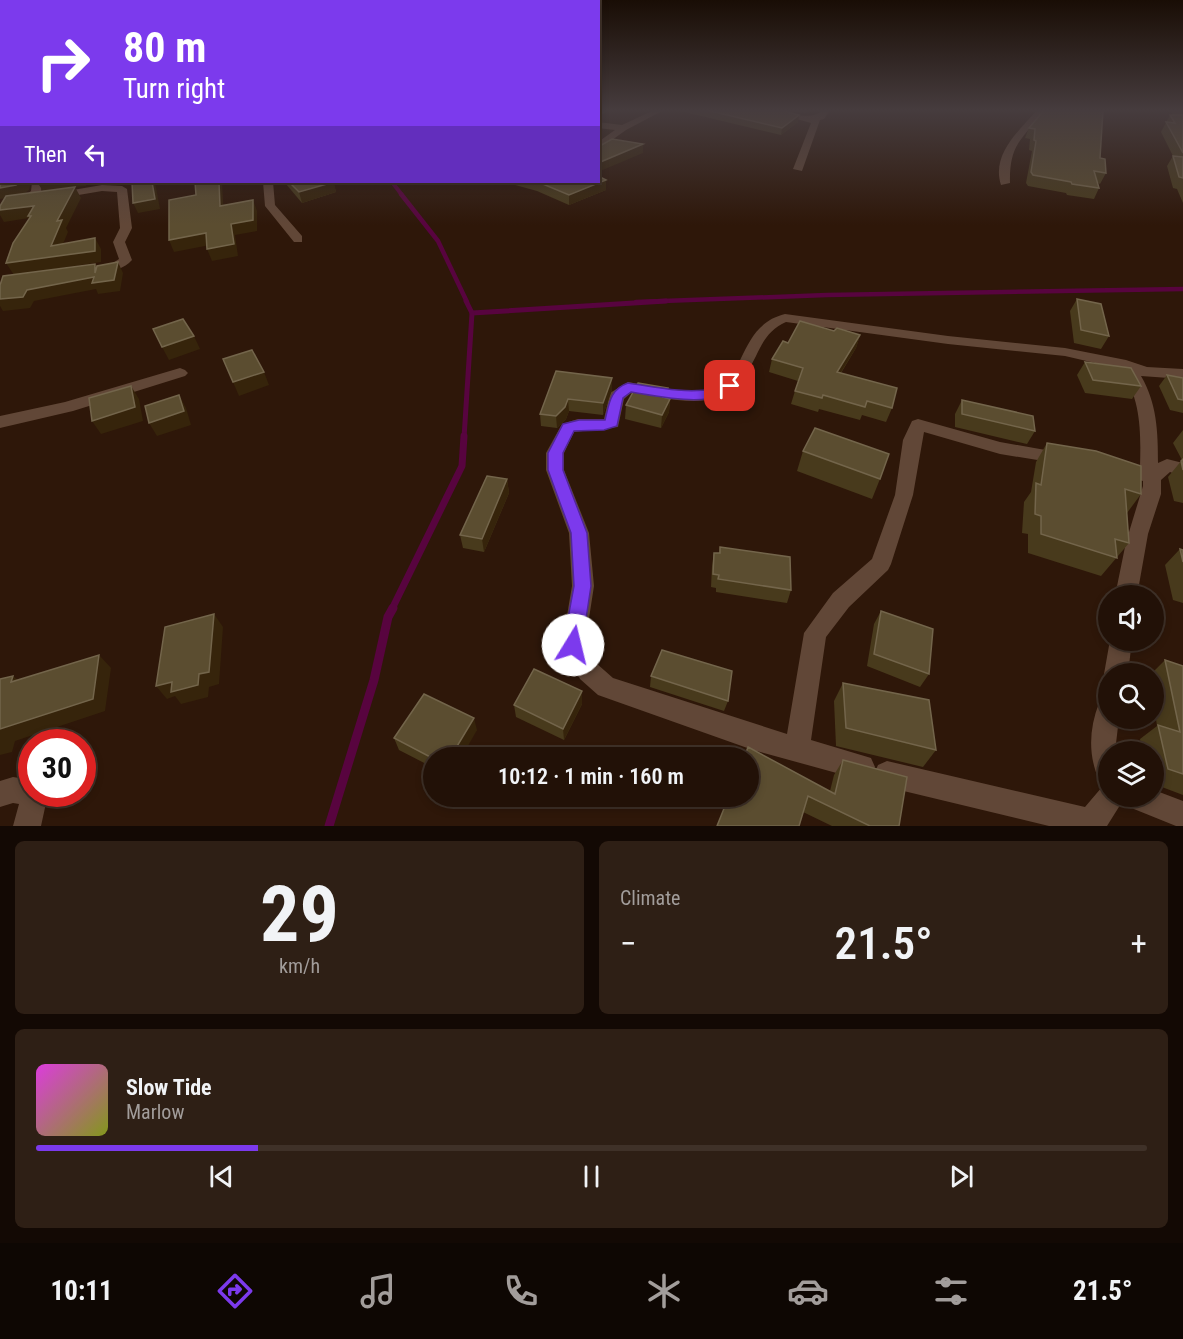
<!DOCTYPE html>
<meta charset="utf-8">
<style>
:root{--surface:#221107;--page:#2e1f15;--text:#f1f3f6;--muted:#a29d9b;--line:#3f3128;--accent:#7c3aed}
body{margin:0;font-family:"Roboto Condensed",sans-serif;background:var(--page);color:var(--text);height:100vh;display:flex;flex-direction:column;font-size:22px;white-space:nowrap}
*{box-sizing:border-box;margin:0}
p{font-size:20px;color:var(--muted)}
.icon{flex:none;width:33px;height:33px;fill:none;stroke:currentColor;stroke-width:2;stroke-linecap:round;stroke-linejoin:round}
.map{position:relative;height:826px;overflow:hidden}
.details{display:flex;flex-direction:column;gap:15px;padding:15px;background:#130904;flex:1}
.details>*{flex:none}
.top-card{position:absolute;left:0px;top:0px;width:600px;height:183px;box-shadow:0 3px 9px #0003,0 0 0 2px var(--line);background:#7c3aed;color:#fff;overflow:hidden}
.buttons{position:absolute;left:1098px;top:585px;display:grid;gap:12px}
.buttons a{display:grid;place-items:center;width:66px;height:66px;border-radius:50%;background:var(--surface);box-shadow:0 3px 9px #0003,0 0 0 2px var(--line);font-size:30px}
.speed{position:absolute;left:18px;top:729px;display:flex;gap:12px;font-size:30px;font-weight:700;text-align:center}
.speed>*{display:grid;place-content:center;width:78px;height:78px;border-radius:50%;background:var(--surface);box-shadow:0 3px 9px #0003,0 0 0 2px var(--line);line-height:1}
.speed .limit{border:9px solid #d22;background:#fff;color:#111}
.pin{position:absolute;display:grid;place-items:center;width:51px;height:51px;color:#fff;margin:-26px;border-radius:12px;box-shadow:0 3px 9px #0006}
.me{position:absolute;width:66px;margin:-33px;rotate:9deg;stroke-linejoin:round;filter:drop-shadow(0 0 4px #0008)}
.turn{display:flex;align-items:center;gap:21px;height:126px;padding:0 24px;font-size:27px}
.turn .icon{width:78px;height:78px;stroke-width:2.5}
.turn b{display:block;font-size:42px;line-height:51px}
.then{display:flex;align-items:center;height:57px;padding:0 24px;background:#0003;gap:12px;font-size:22px}
.big{font-size:45px;font-weight:600;line-height:1.1}
.details .tile{flex:1;display:flex;flex-direction:column;justify-content:center;gap:9px;min-width:0;padding:0 21px;border-radius:9px;background:var(--page)}
.details .dial{align-items:center;gap:0}
.dial b{font-size:78px;line-height:1}
.song{display:flex;align-items:center;gap:18px}
.cover{width:72px;height:72px;border-radius:9px;background:linear-gradient(135deg,hsl(300 70% 55%),hsl(70 70% 35%))}
.played{height:6px;border-radius:3px;background:linear-gradient(90deg,var(--accent) 20%,var(--line) 20%)}
.keys{display:flex;justify-content:space-around;direction:ltr}
.heat{display:flex;justify-content:space-between;align-items:center;font-size:33px;direction:ltr}
.details .tiles{flex:1;display:grid;gap:15px;grid-template-columns:1fr 1fr}
.tile:last-child{grid-column:span 2}
.trip{position:absolute;left:423px;top:747px;width:336px;height:60px;border-radius:30px;background:var(--surface);box-shadow:0 3px 9px #0003,0 0 0 2px var(--line);font-weight:600;line-height:60px;text-align:center}
.tab-bar{display:flex;height:96px;justify-content:space-around;align-items:center;background:#0e0703;color:var(--muted)}
.tab-bar .icon{width:42px;height:42px}
.tab-bar .on{color:var(--accent)}
.tab-bar b{font-size:27px;color:var(--text)}
.map>svg:first-child{display:block}
.lines{fill:none;stroke-linecap:round;stroke-linejoin:round}
.stream-far4{stroke:#58043f;stroke-width:4}
.stream-far3{stroke:#58043f;stroke-width:4.5}
.stream-far2{stroke:#58043f;stroke-width:5}
.stream-far1{stroke:#58043f;stroke-width:7}
.stream{stroke:#58043f;stroke-width:9}
.street{fill:#614737;fill-rule:evenodd}
.wall{fill:#483a1c}
.shaded-wall{fill:#36240b}
.building{fill:#5b4d30;stroke:#73654b;stroke-width:1.5}
.route{fill:#7c3aed;stroke:#51269a;stroke-width:1.5}
</style>
<div class="map">
<svg width="1183" height="826" viewBox="0 0 1183 826">
<rect width="100%" height="100%" fill="#2e1709"/>
<g class="lines">
<path class="stream-far4" d="M392 182 402 195"/>
<g class="stream-far3">
<path d="M401 194 438 241 467 302"/>
<path d="M636 302 827 295 1183 289"/>
</g>
<g class="stream-far2">
<path d="M472 313 666 301"/>
<path d="M464 438 472 313 466 301"/>
</g>
<path class="stream-far1" d="M392 609 462 466 464 436"/>
<path class="stream" d="M329 826 374 680 388 617 393 608"/>
<g class="street">
<path d="M600 110H608L603 114Z"/>
<path d="M654 110H664L626 130 598 150V142L615 130 598 128V122L622 125Z"/>
<path d="M765 110C781 110 812 123 822 110H830L824 119 820 120 802 171 793 169 811 123Z"/>
<path d="M1037 110H1045C1023 139 1009 143 1010 183L1001 185C991 154 1019 131 1037 110Z"/>
<path d="M32 182H42L41 192 31 201H23V197L31 191Z"/>
<path d="M263 182H273L275 205 302 236V242H294L265 206Z"/>
<path d="M102 185 122 186 127 189 132 228 125 242 132 260C123 270 107 274 95 272L93 269 95 266 113 263 119 259 113 242 120 228 117 192 102 191 55 199 50 196 55 193Z"/>
<path d="M785 314 948 336 1065 348 1126 360 1147 367 1183 369V379L1141 376C1157 403 1158 432 1158 463L1167 459 1183 463V477L1170 472 1161 480V494L1148 534 1137 596H1115L1126 542 1143 486V481L1113 473 1110 468 1113 463 1119 461 1140 467C1141 431 1141 400 1121 369L1065 356 948 344 786 322C770 329 763 341 756 356 750 367 745 379 736 388 713 411 659 397 631 393L624 399 618 427 574 432 564 453V470L589 533 594 586 585 644 596 663 613 678 787 734 804 633 833 593 872 559 895 495 903 440 912 421 918 419 1000 442 1068 454 1071 458 1068 462 1062 464 1000 454 924 432 913 495 891 564 888 570 849 607 826 637 811 740 871 758 875 767 871 776 862 780 753 750 598 695 580 679 562 645 572 586 569 533 546 470V453L562 424 578 419H604L610 393 628 382C650 386 694 397 715 388 747 374 740 325 785 314Z"/>
<path d="M180 368 185 370 188 373 185 376 73 411 0 428V416L65 402Z"/>
<path d="M1110 640H1132L1128 674H1108V682L1104 674Z"/>
<path d="M1108 700V718H1119L1115 752H1108V796H1154V790L1183 801V826H1176L1124 805 1122 802 1107 826H1049L887 787 878 783 874 774 878 765 887 761 1085 807 1102 787 1108 784 1099 780C1088 755 1089 729 1099 703Z"/>
<path d="M13 777 32 780V794H48L41 826H13L19 804 13 803 0 807V781Z"/>
</g>
</g>
<g class="wall">
<path d="M676 110H809L806 113 785 111 798 122 781 135Z"/>
<path d="M1044 110 1100 158 1106 173 1100 184 1098 183 1099 188 1094 199 1067 195 1066 193 1028 186 1026 183 1032 151 1029 150 1030 139 1025 138 1029 128Z"/>
<path d="M1170 110H1183V203L1177 189 1173 188 1167 166 1173 156 1161 132 1170 115H1173Z"/>
<path d="M606 180V190L569 205 537 191 504 182H598Z"/>
<path d="M285 182H333L336 192 302 203 286 184Z"/>
<path d="M1077 299 1109 336 1101 349 1074 343 1070 311Z"/>
<path d="M834 331 860 335 856 348 841 373 892 408 886 422 862 415 860 420 819 409 818 412 791 404 798 381 769 372 772 359 788 343Z"/>
<path d="M1085 362 1141 386 1132 399 1085 393 1077 375Z"/>
<path d="M556 371 612 390 603 415 569 411 566 419 557 428 541 426 540 414Z"/>
<path d="M1167 375 1183 378V413L1170 410 1159 386Z"/>
<path d="M668 388 667 398 670 399 669 412 661 428 625 419 626 405Z"/>
<path d="M962 400 1035 431 1027 444 955 427V414Z"/>
<path d="M1183 430V503L1174 501 1168 477 1182 460 1173 443Z"/>
<path d="M1047 443 1141 494 1127 513 1129 543 1101 576 1028 553V534L1022 533 1024 502 1031 492 1036 462Z"/>
<path d="M803 451 880 479 872 499 797 471Z"/>
<path d="M507 479 509 493 484 552 463 548 460 535Z"/>
<path d="M720 547 791 590 787 603 716 592V588L711 587 712 566 714 553H719Z"/>
<path d="M1180 549 1183 550V603L1173 600 1165 565Z"/>
<path d="M881 611 929 674 920 687 867 666 874 624Z"/>
<path d="M1165 660 1183 666V795L1154 784V752H1142L1140 739 1157 726 1154 706V674H1151Z"/>
<path d="M651 676 728 701 724 711 650 687Z"/>
<path d="M843 683 936 750 923 767 836 746 834 701Z"/>
<path d="M582 704 564 740 516 717 514 705Z"/>
<path d="M477 730 434 758V768L399 750 394 738Z"/>
<path d="M843 760 899 826H832L803 812 729 796 830 791 834 775Z"/>
</g>
<g class="shaded-wall">
<path d="M799 115 798 122 781 135 782 128Z"/>
<path d="M643 144V153L598 172V163Z"/>
<path d="M606 180V190L569 205V195Z"/>
<path d="M21 182H31L29 190 22 195 0 199V188Z"/>
<path d="M37 182H86V186L75 187 81 198 66 228 68 232 58 256 95 238 101 249V262L14 275 6 263 51 246 43 191Z"/>
<path d="M152 182H155L160 209 138 213 133 203Z"/>
<path d="M219 182H222L224 217 220 206Z"/>
<path d="M334 182 336 192 302 203 299 192Z"/>
<path d="M253 200 257 211V231L235 235 238 256 212 261 207 249Z"/>
<path d="M34 206 29 218 4 222 0 215V210Z"/>
<path d="M206 233 210 245 174 252 169 240Z"/>
<path d="M118 262 123 273 120 291 98 294 96 289 34 301 30 308 3 311 0 306V299L27 290 95 273V264L101 274Z"/>
<path d="M860 335 856 348 833 385 837 372Z"/>
<path d="M194 336 200 349 169 360 162 347Z"/>
<path d="M264 372 269 385 239 396 233 382Z"/>
<path d="M612 378V390L603 415V403Z"/>
<path d="M131 386 139 399 143 421 101 434 92 421Z"/>
<path d="M668 388 667 401 663 397Z"/>
<path d="M179 395 186 408 191 425 157 436 149 423Z"/>
<path d="M568 399 569 411 566 419 557 428 556 416Z"/>
<path d="M670 399 669 412 661 428 662 415Z"/>
<path d="M507 479 509 493 484 552 482 539Z"/>
<path d="M214 614 223 627 219 684 209 687 208 697 181 704 175 696 167 699 156 686 199 674Z"/>
<path d="M99 655 111 668 105 711 15 741 12 752 0 755V729Z"/>
<path d="M13 676 27 688 11 682Z"/>
<path d="M582 691V704L564 740 563 729Z"/>
<path d="M474 718 477 730 461 758H450Z"/>
</g>
<g class="building">
<path d="M0 110H2V182H21L16 185 0 188Z"/>
<path d="M706 110H781L799 115 782 128Z"/>
<path d="M1044 110H1103L1100 158 1105 159 1106 173 1094 171 1099 188 1072 184 1071 182 1033 175 1031 172 1036 141 1034 140 1035 129 1029 128Z"/>
<path d="M1170 115H1183V153L1166 122 1175 123Z"/>
<path d="M612 139 643 144 598 163V147Z"/>
<path d="M1173 156 1183 157V178L1179 177Z"/>
<path d="M598 176 606 180 569 195 538 182H598Z"/>
<path d="M132 182H152L155 199 133 203Z"/>
<path d="M195 182H219L220 206 253 200V220L231 224 234 244 207 249 206 233 169 240V200L196 195Z"/>
<path d="M289 182H334L299 192Z"/>
<path d="M75 187 57 221 62 220 51 246 95 238V251L6 263 13 243 31 216H28L34 206 0 210V206L6 196Z"/>
<path d="M118 262 114 280 92 283 94 277 27 290 23 297 0 299V285L3 276 95 264V273L97 266Z"/>
<path d="M1077 299 1101 304 1109 336 1081 330Z"/>
<path d="M183 319 194 336 162 347 153 329Z"/>
<path d="M800 321 834 331 837 328 860 335 837 372 897 388 892 408 867 401 865 407 823 395 822 398 795 391 803 368 772 359 783 341 788 343Z"/>
<path d="M252 350 264 372 233 382 223 359Z"/>
<path d="M1085 362 1131 368 1141 386 1093 380Z"/>
<path d="M556 371 612 378 603 403 568 399 565 407 556 416 540 414Z"/>
<path d="M1167 375 1183 378V400L1178 399Z"/>
<path d="M638 383 668 388 663 397 670 399 662 415 626 405Z"/>
<path d="M131 386 135 407 92 421 89 398Z"/>
<path d="M179 395 184 411 149 423 145 406Z"/>
<path d="M962 400 1033 416 1035 431 962 414Z"/>
<path d="M815 428 889 454 880 479 803 451Z"/>
<path d="M1047 443 1096 451 1141 466V494L1125 489 1129 543 1115 539 1117 558 1041 534V516L1035 514 1036 483 1041 485Z"/>
<path d="M1183 459V470L1181 461Z"/>
<path d="M487 476 507 479 482 539 460 535Z"/>
<path d="M720 547 790 557 791 590 718 579 719 575 713 574 714 553H720Z"/>
<path d="M1180 549 1183 550V562Z"/>
<path d="M881 611 933 629 929 674 874 654Z"/>
<path d="M214 614 209 672 199 674 198 685 171 692 172 682 156 686 165 627Z"/>
<path d="M662 650 732 671 728 701 651 676Z"/>
<path d="M99 655 93 699 0 729V679L13 676 11 682Z"/>
<path d="M1165 660 1183 666V774L1168 769 1158 725 1180 732Z"/>
<path d="M534 669 582 691 563 729 514 705Z"/>
<path d="M843 683 929 700 936 750 846 728Z"/>
<path d="M424 694 474 718 450 758H434V759L394 738Z"/>
<path d="M748 747 835 794 843 760 907 777 899 826H870L808 796 799 826H717L729 796H748V758H744Z"/>
</g>
<linearGradient id="sky" x2="0" y2="1"><stop stop-color="#190d05"/><stop offset="0.49" stop-color="#463c3e"/><stop offset="1" stop-color="#463c3e" stop-opacity="0"/></linearGradient>
<rect width="1183" height="225" fill="url(#sky)"/>
<path class="route" d="M730 382 737 386C717 410 657 396 631 392L623 398 617 426 604 430 574 431 563 453V470L587 533 591 586 582 645 579 651 573 653 566 651 563 645 574 586 571 533 548 470V453L563 424 579 420H605C609 404 610 389 628 383 655 387 685 394 713 389 719 388 724 384 730 382Z"/>
</svg>
<div class="buttons">
<a><svg class="icon" aria-label="sound" viewBox="0 0 24 24"><path d="M4 9h4l5-4v14l-5-4H4zM17 9q2 3 0 6"/></svg></a>
<a><svg class="icon" aria-label="search" viewBox="0 0 24 24"><circle cx="10" cy="10" r="6"/><path d="M15 15l6 6"/></svg></a>
<a><svg class="icon" aria-label="layers" viewBox="0 0 24 24"><path d="M12 4l9 5-9 5-9-5zM3 14l9 5 9-5"/></svg></a>
</div>
<div class="speed"><div class="limit">30</div></div>
<div class="pin" style="left:730px;top:386px;background:#d93025"><svg class="icon" aria-label="arrive" viewBox="0 0 24 24"><path d="M6 21V4h12l-3 4 3 4H6"/></svg></div>
<svg class="me" style="left:573px;top:645px" viewBox="-20 -20 40 40"><circle r="19" fill="#fff"/><path d="M0-13L10 11 0 6-10 11z" fill="#7c3aed"/></svg>
<div class="trip">10:12 · 1 min · 160 m</div>
<div class="top-card">
<div class="turn"><svg class="icon" aria-label="right" viewBox="0 0 24 24"><path d="M7 20v-9h11M14 6l5 5-5 5"/></svg><div><b>80 m</b>Turn right</div></div>
<div class="then">Then<svg class="icon" aria-label="left" viewBox="0 0 24 24"><path d="M17 20v-9H6M10 6l-5 5 5 5"/></svg></div>
</div>
</div>
<section class="details">
<div class="tiles">
<div class="tile dial"><b>29</b><p>km/h</p></div>
<div class="tile"><p>Climate</p>
<div class="heat"><a>−</a><b class="big">21.5°</b><a>+</a></div>
</div>
<div class="tile">
<div class="song"><i class="cover"></i><div><b>Slow Tide</b><p>Marlow</p></div></div>
<div class="played"></div>
<div class="keys"><svg class="icon" aria-label="previous" viewBox="0 0 24 24"><path d="M18 5L8 12l10 7zM5 5v14"/></svg><svg class="icon" aria-label="pause" viewBox="0 0 24 24"><path d="M8 5v14M16 5v14"/></svg><svg class="icon" aria-label="next" viewBox="0 0 24 24"><path d="M6 5l10 7-10 7zM19 5v14"/></svg></div>
</div>
</div>
</section>
<nav class="tab-bar">
<b>10:11</b>
<svg class="icon on" aria-label="directions" viewBox="0 0 24 24"><path d="M12 3l9 9-9 9-9-9zM9 14v-3h6M13 9l2 2-2 2"/></svg>
<svg class="icon" aria-label="music" viewBox="0 0 24 24"><path d="M9 18V5l10-2v13"/><circle cx="6" cy="18" r="3"/><circle cx="16" cy="16" r="3"/></svg>
<svg class="icon" aria-label="phone" viewBox="0 0 24 24"><path d="M5 4h4l2 5-3 2q2 4 5 5l2-3 5 2v4C11 20 4 13 5 4z"/></svg>
<svg class="icon" aria-label="climate" viewBox="0 0 24 24"><path d="M12 3v18M4 7l16 10M4 17L20 7"/></svg>
<svg class="icon" aria-label="car" viewBox="0 0 24 24"><path d="M5 17H2v-5l4-1 3-4h7l3 4 3 1v5h-3M9 17h6M6 11h13"/><circle cx="7" cy="17" r="2"/><circle cx="17" cy="17" r="2"/></svg>
<svg class="icon" aria-label="filters" viewBox="0 0 24 24"><path d="M4 7h16M4 17h16"/><circle cx="9" cy="7" r="2"/><circle cx="15" cy="17" r="2"/></svg>
<b>21.5°</b>
</nav>
